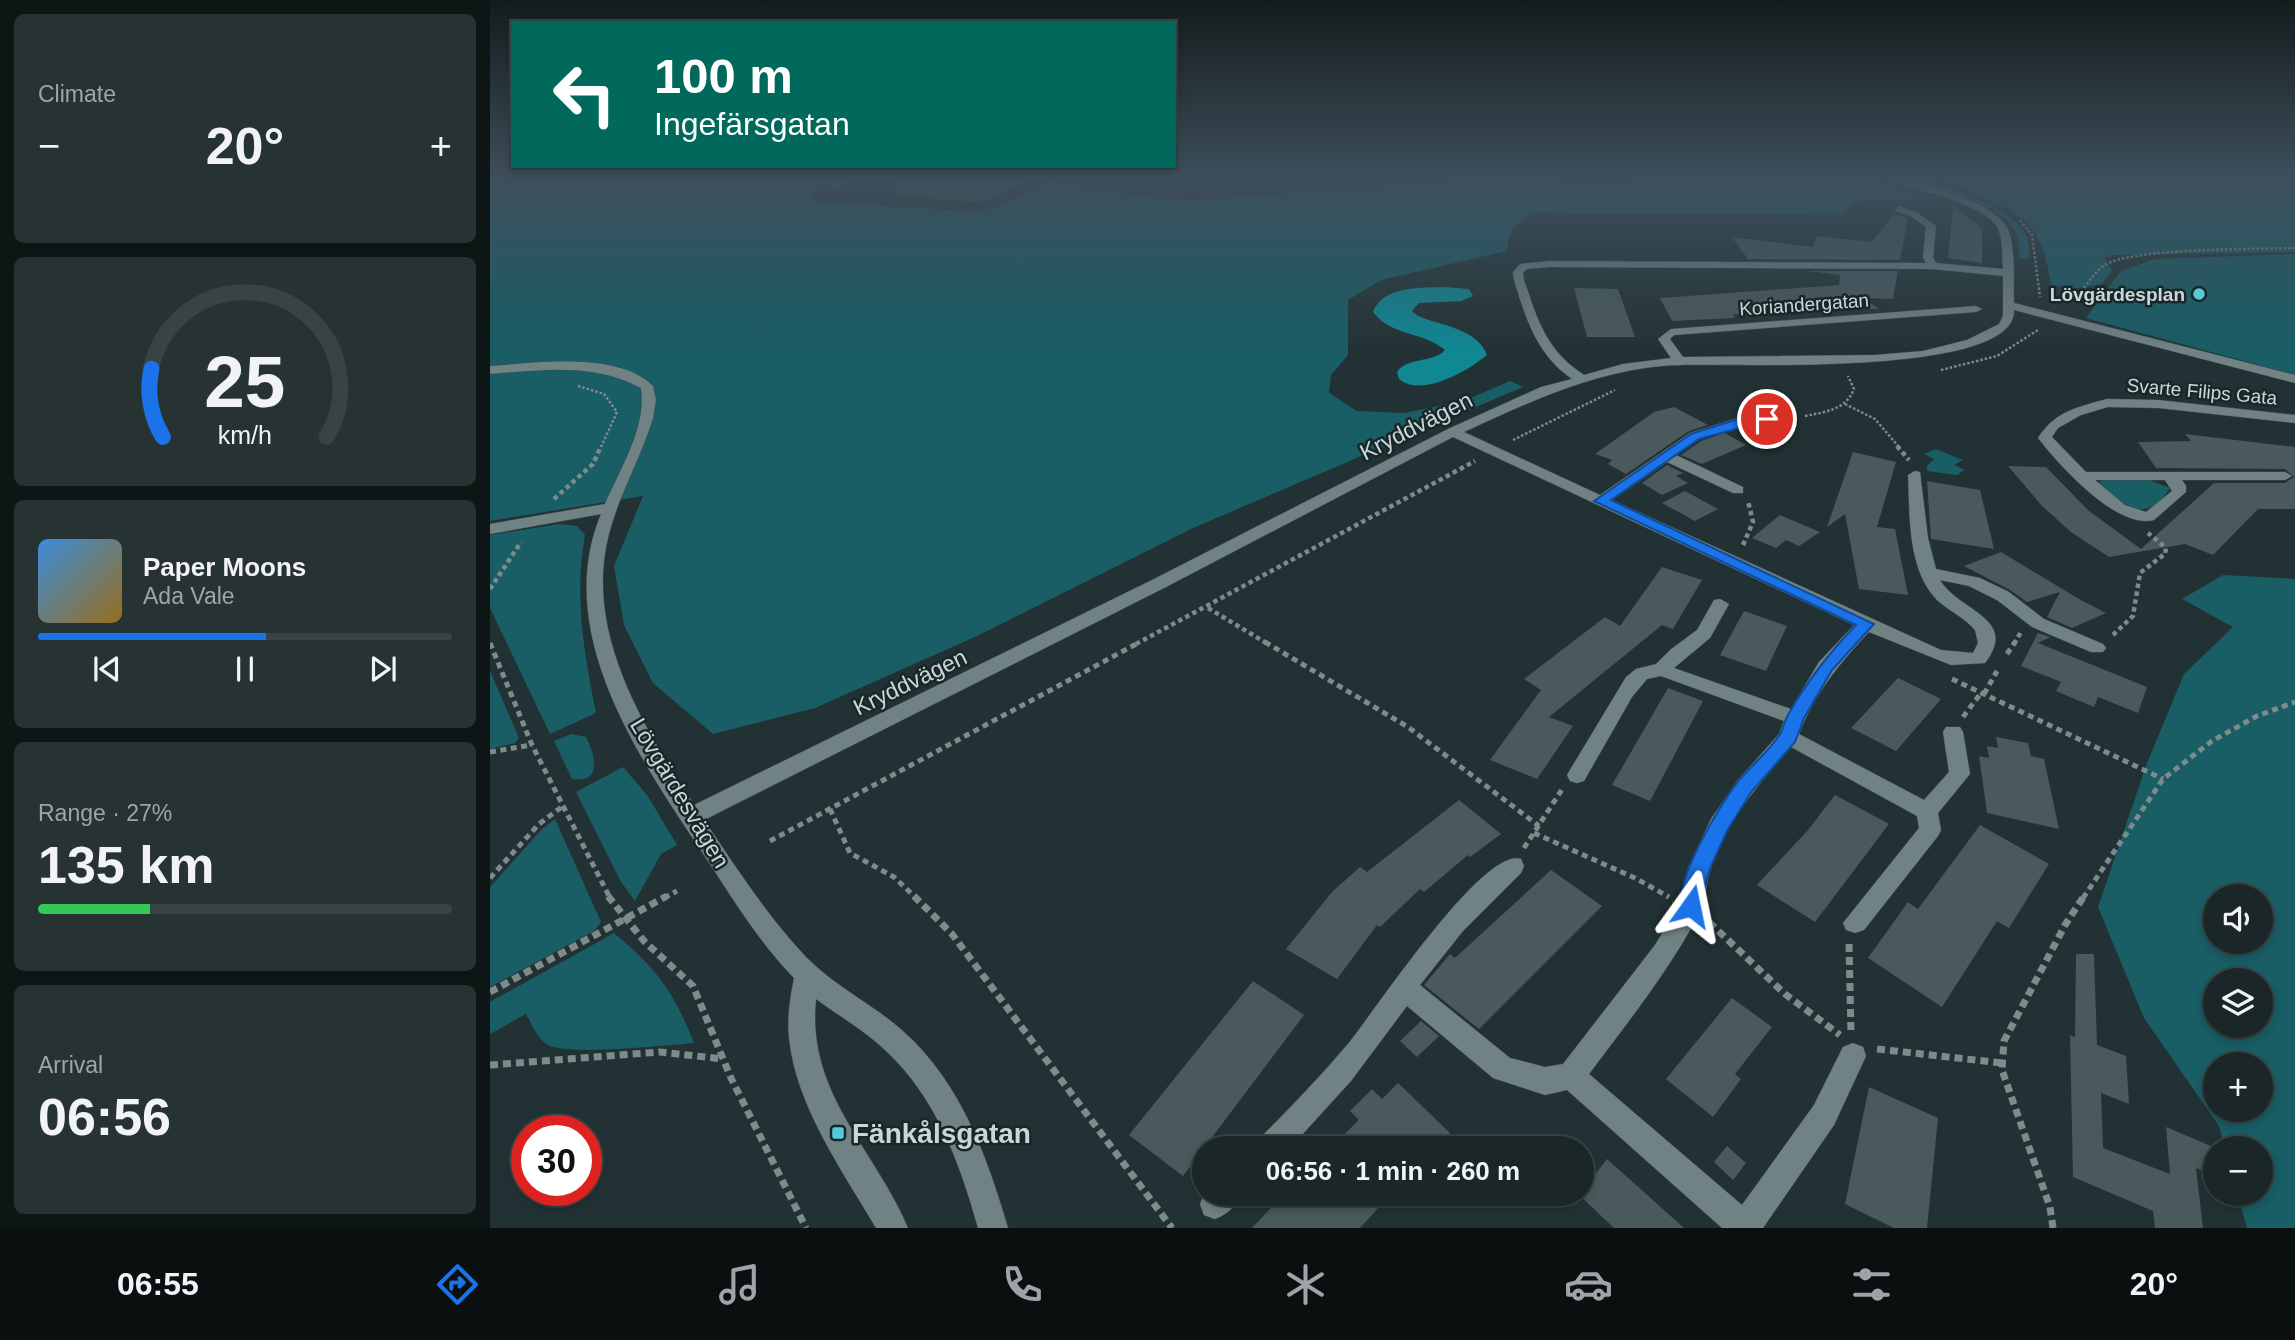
<!DOCTYPE html>
<meta charset="utf-8">
<style>
:root{--surface:#1a2627;--page:#273233;--text:#f1f3f6;--muted:#9fa5a7;--line:#384344;--accent:#1a73e8}
body{margin:0;font-family:Helvetica,sans-serif;background:var(--page);color:var(--text);height:100vh;display:flex;flex-direction:column;font-size:26px;white-space:nowrap}
*{box-sizing:border-box;margin:0}
p{font-size:23px;color:var(--muted)}
.icon{flex:none;width:38px;height:38px;fill:none;stroke:currentColor;stroke-width:2;stroke-linecap:round;stroke-linejoin:round}
.map{position:relative;flex:1;overflow:hidden}
.sheet{display:flex;flex-direction:column;gap:14px;padding:14px;background:#0e1515;width:490px}
.sheet>*{flex:none}
.top-card{position:absolute;left:21px;top:21px;width:665px;height:147px;border-radius:0px;box-shadow:0 4px 10px #0003,0 0 0 2px var(--line);background:#00695c;color:#fff;overflow:hidden}
.buttons{position:absolute;left:1713px;top:884px;display:grid;gap:14px}
.buttons a{display:grid;place-items:center;width:70px;height:70px;border-radius:50%;background:var(--surface);box-shadow:0 4px 10px #0003,0 0 0 2px var(--line);font-size:35px}
.speed{position:absolute;left:21px;top:1115px;display:flex;gap:14px;font-size:35px;font-weight:700;text-align:center}
.speed>*{display:grid;place-content:center;width:91px;height:91px;border-radius:50%;background:var(--surface);box-shadow:0 4px 10px #0003,0 0 0 2px var(--line);line-height:1}
.speed .limit{border:10px solid #d22;background:#fff;color:#111}
.pin{position:absolute;display:grid;place-items:center;width:60px;height:60px;color:#fff;margin:-30px;border:4px solid #fff;border-radius:50%;box-shadow:0 2px 7px #0007}
.me{position:absolute;width:77px;margin:-38px;rotate:12deg;stroke-linejoin:round;filter:drop-shadow(0 0 5px #0008)}
.turn{display:flex;align-items:center;gap:24px;height:147px;padding:0 28px;font-size:32px}
.turn .icon{width:91px;height:91px;stroke-width:2.5}
.turn b{display:block;font-size:49px;line-height:60px}
.big{font-size:52px;font-weight:700;line-height:1.1}
.sheet .tile{flex:1;display:flex;flex-direction:column;justify-content:center;gap:10px;min-width:0;padding:0 24px;border-radius:10px;background:var(--page)}
.sheet .dial{align-items:center;gap:0}
.dial svg{height:182px;overflow:visible;fill:none;stroke:var(--line);stroke-width:7;stroke-linecap:round;text-anchor:middle}
.dial text{fill:var(--text);stroke:none}
.song{display:flex;align-items:center;gap:21px}
.cover{width:84px;height:84px;border-radius:10px;background:linear-gradient(135deg,hsl(210 70% 55%),hsl(40 70% 35%))}
.played{height:7px;border-radius:4px;background:linear-gradient(90deg,var(--accent) 55%,var(--line) 55%)}
.keys{display:flex;justify-content:space-around;direction:ltr}
.heat{display:flex;justify-content:space-between;align-items:center;font-size:38px;direction:ltr}
.charge{height:10px;border-radius:5px;background:linear-gradient(90deg,#34c759 27%,var(--line) 0)}
.trip{position:absolute;left:702px;top:1136px;width:402px;height:70px;border-radius:35px;background:var(--surface);box-shadow:0 4px 10px #0003,0 0 0 2px var(--line);font-weight:700;line-height:70px;text-align:center}
.menu{display:flex;height:112px;justify-content:space-around;align-items:center;background:#0a0f10;color:var(--muted)}
.menu .icon{width:49px;height:49px}
.menu .active{color:var(--accent)}
.menu b{font-size:32px;color:var(--text)}
main{display:flex;flex:1;min-height:0}
.map>svg:first-child{display:block}
.green{fill:#195d65;fill-rule:evenodd}
.water{fill:#108793}
.building{fill:#49595c}
.lines{fill:none;stroke-linecap:round;stroke-linejoin:round}
.minor-casing{stroke:#404f50;stroke-width:1}
.path-far3{stroke:#7e8b8c;stroke-width:2.5;stroke-dasharray:2.5 2;stroke-linecap:butt}
.path-far2{stroke:#7e8b8c;stroke-width:4.5;stroke-dasharray:4.5 3.5;stroke-linecap:butt}
.path-far1{stroke:#7e8b8c;stroke-width:5;stroke-dasharray:6 4.5;stroke-linecap:butt}
.path{stroke:#7e8b8c;stroke-width:7;stroke-dasharray:8 5;stroke-linecap:butt}
.minor{fill:#718285;fill-rule:evenodd}
.route{fill:#1a73e8;stroke:#114b97;stroke-width:2}
.poi-dot{fill:#53cbda;stroke:#18282a;stroke-width:2.5}
.labels{text-anchor:middle;stroke-width:5;stroke-linejoin:round;paint-order:stroke}
.far-poi-label{font-size:19px;font-weight:bold;fill:#ccd6d7;stroke:#18282a;text-anchor:end}
.far-street-label{font-size:19px;fill:#ccd6d7;stroke:#18282a}
.street-label{font-size:23px;fill:#ccd6d7;stroke:#18282a}
.near-poi-label{font-size:28px;font-weight:bold;fill:#ccd6d7;stroke:#18282a;text-anchor:start}
</style>
<main>
<section class="sheet">
<div class="tile"><p>Climate</p>
<div class="heat"><a>−</a><b class="big">20°</b><a>+</a></div>
</div>
<div class="tile dial"><svg viewBox="0 0 100 80">
<path d="M14 69A42 42 0 1 1 86 69"/>
<path d="M14 69A42 42 0 0 1 9 39" stroke="#1a73e8"/>
<text x="50" y="56" font-size="32" font-weight="700">25</text>
<text x="50" y="72" font-size="11">km/h</text>
</svg></div>
<div class="tile">
<div class="song"><i class="cover"></i><div><b>Paper Moons</b><p>Ada Vale</p></div></div>
<div class="played"></div>
<div class="keys"><svg class="icon" aria-label="previous" viewBox="0 0 24 24"><path d="M18 5L8 12l10 7zM5 5v14"/></svg><svg class="icon" aria-label="pause" viewBox="0 0 24 24"><path d="M8 5v14M16 5v14"/></svg><svg class="icon" aria-label="next" viewBox="0 0 24 24"><path d="M6 5l10 7-10 7zM19 5v14"/></svg></div>
</div>
<div class="tile"><p>Range · 27%</p><b class="big">135 km</b><div class="charge"></div></div>
<div class="tile"><p>Arrival</p><b class="big">06:56</b></div>
</section>
<div class="map">
<svg width="1805" height="1228" viewBox="0 0 1805 1228">
<rect width="100%" height="100%" fill="#223234"/>
<g class="green">
<path d="M0 179H341L323 194 324 201 485 212 512 205 561 183 655 197 701 200 986 182 1140 185 1156 179H1372L1450 199H1383L1368 202 1351 215 1047 213C1029 218 1017 232 1017 251L891 280 858 300V355L841 375 839 393 867 411 914 413 974 401 1020 381 1033 387 703 528 487 636 325 708 223 734 163 683 134 625 124 566 153 496 0 521Z"/>
<path d="M1414 179C1446 180 1515 204 1534 231 1539 238 1539 249 1540 258L1530 259C1529 251 1529 240 1525 232 1511 202 1444 187 1414 179Z"/>
<path d="M1444 179H1805V252L1624 255 1614 258 1622 270 1612 284 1582 289 1561 285C1558 265 1553 240 1538 224 1522 206 1467 185 1444 179Z"/>
<path d="M1805 254V375L1596 318 1631 271 1665 259Z"/>
<path d="M1445 449 1473 460 1464 465 1475 470 1467 475 1437 471V466L1444 459 1434 454Z"/>
<path d="M1613 480H1659L1680 488C1656 527 1633 504 1608 483Z"/>
<path d="M69 524 87 526 95 535C84 597 94 652 106 713L60 734 0 608V535Z"/>
<path d="M1733 575 1805 579V1228H1757L1747 1194H1771V1148H1735L1729 1126 1654 1018 1608 907 1657 763 1694 674 1743 627 1692 599ZM1726 896H1771V942H1726ZM1726 980H1771V1026H1726ZM1726 1064H1771V1110H1726Z"/>
<path d="M0 671 29 738 25 743 0 749Z"/>
<path d="M81 734 96 737C105 754 113 784 82 779L64 741Z"/>
<path d="M133 767 157 795 187 845 171 854 145 901 131 882 86 792Z"/>
<path d="M65 819 111 922 104 931 0 987V887L51 830Z"/>
<path d="M124 933C167 969 184 992 204 1043 177 1045 79 1056 58 1045 47 1039 42 1024 36 1014L0 1034V1002Z"/>
</g>
<path class="water" d="M956 287 979 289 983 296 971 301 929 303 922 311 928 316C951 326 987 328 997 355 978 371 931 398 909 379L907 372C918 356 942 364 955 350 933 331 902 337 883 312 893 285 932 288 956 287Z"/>
<g class="building">
<path d="M408 179H540L499 200 480 202 407 194Z"/>
<path d="M1463 205 1492 229V263L1458 258Z"/>
<path d="M1404 214 1418 218 1410 260 1258 259 1242 237 1323 247 1327 236 1382 242Z"/>
<path d="M1319 271H1408L1403 299 1373 298 1389 309H1291L1295 315 1243 314 1245 318 1182 321 1170 298 1349 285 1350 275Z"/>
<path d="M1084 288 1128 289 1145 337H1097Z"/>
<path d="M1184 407 1218 425 1199 431 1136 474 1118 464 1122 460 1105 454 1164 412Z"/>
<path d="M1235 433 1256 445 1212 464 1191 455 1211 441Z"/>
<path d="M1695 434 1805 447V509H1768L1723 555 1695 544 1619 557 1581 532 1552 506 1518 466 1556 467 1599 511 1651 549 1724 483H1795L1804 477 1795 469 1666 468 1648 442 1701 441Z"/>
<path d="M1363 452 1406 462 1387 527 1405 529 1418 595 1369 589 1355 514 1337 527Z"/>
<path d="M1177 465 1193 473 1186 476 1198 483 1172 495 1152 483Z"/>
<path d="M1437 481 1490 490 1504 549 1441 539Z"/>
<path d="M1195 491 1228 509 1205 521 1172 503Z"/>
<path d="M1290 515 1330 532 1309 546 1296 540 1286 548 1262 538Z"/>
<path d="M1511 552 1589 599 1616 613 1582 628 1557 617 1570 592 1537 602 1520 590 1474 566Z"/>
<path d="M1172 567 1212 580 1183 629 1172 625 1059 717 1083 726 1047 779 1000 760 1051 690 1034 679 1115 617 1130 626Z"/>
<path d="M1254 611 1297 626 1276 671 1230 655Z"/>
<path d="M1548 633 1560 637 1548 643 1657 687 1648 713 1608 697 1604 707 1566 691 1571 682 1531 666Z"/>
<path d="M1408 678 1451 699 1406 751 1361 728Z"/>
<path d="M1178 688 1213 701 1160 801 1122 785Z"/>
<path d="M1506 737 1538 743 1541 756 1554 759 1569 829 1497 813 1489 756 1499 758 1497 746 1508 748Z"/>
<path d="M1345 795 1399 824 1325 922 1267 885 1318 830Z"/>
<path d="M969 800 1011 834 980 857 978 855 934 892 930 889 890 927 887 925 847 979 796 949 842 892 870 867 877 872Z"/>
<path d="M1490 825 1559 864 1519 928 1507 921 1452 1007 1378 958 1418 902 1428 909Z"/>
<path d="M1061 870 1112 906 989 1029 934 985 960 954 965 958Z"/>
<path d="M1586 954H1604L1607 1045 1636 1056 1639 1104 1611 1093 1613 1148 1680 1174 1676 1127 1721 1146 1724 1175 1706 1168 1713 1228H1665L1663 1211 1583 1177 1580 1035 1585 1037Z"/>
<path d="M763 981 814 1015 693 1176 639 1135Z"/>
<path d="M1242 998 1282 1027 1245 1074 1251 1079 1223 1117 1176 1079Z"/>
<path d="M931 1021 949 1036 927 1057 910 1041Z"/>
<path d="M908 1083 960 1133 947 1148H840L869 1120 860 1111 882 1089 892 1099Z"/>
<path d="M1379 1087 1448 1118 1437 1228H1404L1355 1204Z"/>
<path d="M1237 1146 1256 1163 1243 1180 1224 1162Z"/>
<path d="M1117 1159 1194 1228H1124L1089 1195Z"/>
<path d="M794 1194H901L870 1228H762Z"/>
</g>
<g class="lines">
<defs>
<g id="minor">
<path d="M353 179H365L348 188 341 186Z"/>
<path d="M1397 179C1426 179 1509 201 1519 232 1526 253 1523 281 1524 303L1805 375V383L1524 310C1527 378 1239 363 1192 365 1173 365 1152 368 1133 372 1077 384 1026 408 974 432L1110 495 1200 433 1254 416 1304 415V421L1255 424 1210 439 1186 455 1253 487V493H1243L1177 462 1122 500 1451 650 1483 653 1488 643 1485 630C1474 617 1459 611 1447 600 1417 569 1420 515 1418 475L1425 471 1430 472 1438 538 1446 569 1490 578 1519 592 1554 619 1613 644 1616 648 1613 652H1601L1542 627 1507 600 1479 586 1450 580C1468 611 1530 618 1495 663L1461 665 1379 632C1350 663 1324 694 1309 734L1434 800 1459 772 1453 732 1456 727H1470L1473 732 1480 774 1448 813 1451 830 1448 836 1374 930 1365 933 1356 930 1353 923 1429 828 1427 816 1301 747C1269 784 1236 821 1221 868 1216 883 1216 900 1209 914 1178 972 1138 1022 1099 1074L1252 1205 1324 1105 1353 1047 1363 1043 1373 1047 1376 1056 1344 1125 1273 1228H1232L1077 1090 1055 1095 1003 1078 917 1006 861 1081 800 1148H766L770 1138C800 1108 830 1077 857 1045 883 1014 993 846 1031 859L1034 866 1031 873 973 931 930 985 1020 1058 1055 1067 1073 1064 1165 945 1190 904 1198 868 1221 819 1248 780 1289 734 1294 721 1171 676 1157 679 1142 697 1094 781 1087 783 1080 781 1077 775 1136 677 1146 669 1166 664 1180 650 1207 630 1224 600 1230 599 1239 604 1220 638 1184 668 1301 709 1329 662 1364 625 963 437 676 587 214 820C246 867 277 916 316 957 345 987 383 1004 414 1032 471 1083 497 1157 518 1228H488C470 1163 446 1097 395 1050 374 1030 349 1016 326 999 316 1093 385 1149 418 1228H386C352 1170 306 1106 299 1038 297 1018 300 998 304 978 269 942 243 899 216 858 152 762 61 634 111 514L0 534V524L115 504C130 469 157 427 151 388 104 362 51 370 0 374V366C45 363 128 351 163 386L166 400 163 418C151 458 128 496 118 538 95 634 154 728 204 805L664 579 958 429 1051 387 1082 379C1047 355 1036 319 1024 280L1023 272 1030 264 1060 261 1436 263 1433 257 1436 227 1420 216 1405 211 1408 206 1426 212 1446 226 1443 257 1446 263 1513 269C1512 258 1513 242 1509 231 1499 202 1421 191 1397 179ZM1060 267 1442 269 1513 276V316L1509 324 1477 340 1433 351 1385 355 1193 357 1180 339 1184 335 1486 312 1492 309 1486 306 1181 329 1168 339 1181 358 1133 364 1094 375C1056 350 1048 321 1034 280L1033 273 1037 269Z"/>
<path d="M1617 399 1668 400 1805 415V423L1668 408 1618 407 1591 415 1568 428 1562 437 1596 472H1795L1802 476 1795 480H1692L1696 486V492L1664 520C1627 530 1569 465 1548 438 1565 411 1588 407 1617 399ZM1605 480H1675L1682 491 1656 512 1635 505Z"/>
<path d="M714 1194H750C745 1207 738 1214 725 1219L714 1215 710 1204Z"/>
</g>
</defs>
<use href="#minor" class="minor-casing"/>
<g class="path-far3">
<path d="M1530 220 1542 235 1550 297"/>
<path d="M1576 301C1595 295 1599 275 1615 265 1641 248 1769 249 1805 248"/>
<path d="M1451 370 1507 356 1548 330"/>
<path d="M88 386 114 394 127 412 111 447"/>
<path d="M1355 404 1385 419 1409 447"/>
<path d="M1315 416C1335 412 1356 410 1364 389L1358 376"/>
<path d="M1023 440 1125 390"/>
</g>
<g class="path-far2">
<path d="M1407 446 1419 460"/>
<path d="M64 499 103 464 111 446"/>
<path d="M1253 545 1263 522 1258 501"/>
<path d="M0 589 31 542"/>
<path d="M718 608 778 644"/>
<path d="M1623 635 1643 616 1650 573 1676 553 1675 547 1658 533"/>
<path d="M646 644 985 461"/>
<path d="M1524 644 1531 632"/>
</g>
<g class="path-far1">
<path d="M775 642 918 727 1049 826"/>
<path d="M0 643 42 745 120 898"/>
<path d="M1517 654 1525 642"/>
<path d="M1462 679 1673 779"/>
<path d="M1494 694 1507 671"/>
<path d="M1473 717 1491 693"/>
<path d="M0 752 42 745"/>
<path d="M340 809 360 853 404 877 426 898"/>
<path d="M1044 833 1145 878 1179 897"/>
<path d="M280 841 650 642"/>
<path d="M1034 848 1073 788"/>
<path d="M0 878 49 824 73 806"/>
<path d="M174 898 187 891"/>
<path d="M1593 898 1673 779 1722 741 1767 716 1805 702"/>
</g>
<g class="path">
<path d="M118 896 154 941 203 986 241 1078 316 1228"/>
<path d="M424 896 462 934 682 1228"/>
<path d="M1219 922 1295 994 1350 1035"/>
<path d="M1359 944 1361 1033"/>
<path d="M0 992 177 896"/>
<path d="M1387 1049 1512 1063"/>
<path d="M0 1065 170 1052 233 1059"/>
<path d="M1563 1228 1560 1207 1512 1070 1514 1041 1575 925 1594 896"/>
</g>
<use href="#minor" class="minor"/>
</g>
<linearGradient id="sky" x2="0" y2="1"><stop stop-color="#131c1d"/><stop offset="0.51" stop-color="#3e4f5c"/><stop offset="1" stop-color="#3e4f5c" stop-opacity="0"/></linearGradient>
<rect width="1805" height="351" fill="url(#sky)"/>
<path class="route" d="M1254 417 1277 415 1283 419 1209 439 1121 500 1384 624 1342 670 1314 718 1305 742 1262 791 1238 829 1220 868 1208 913 1201 916 1193 913C1180 886 1230 805 1247 783 1260 766 1279 752 1290 734 1294 728 1294 721 1298 715 1317 681 1339 653 1366 625L1104 501 1201 434Z"/>
<g class="poi-dot">
<circle cx="1709" cy="294" r="7"/>
<rect x="341" y="1126" width="14" height="14" rx="3.5"/>
</g>
<g class="labels">
<g class="far-poi-label">
<text x="1695" y="301">Lövgärdesplan</text>
</g>
<g class="far-street-label">
<text transform="translate(1314 304) rotate(-4)" y="7">Koriandergatan</text>
<text transform="translate(1712 391) rotate(5)" y="7">Svarte Filips Gata</text>
</g>
<g class="street-label">
<text transform="translate(926 426) rotate(-27)" y="8">Kryddvägen</text>
<text transform="translate(420 682) rotate(-26)" y="8">Kryddvägen</text>
<text transform="translate(190 793) rotate(59)" y="8">Lövgärdesvägen</text>
</g>
<g class="near-poi-label">
<text x="362" y="1143">Fänkålsgatan</text>
</g>
</g>
</svg>
<div class="buttons">
<a><svg class="icon" aria-label="sound" viewBox="0 0 24 24"><path d="M4 9h4l5-4v14l-5-4H4zM17 9q2 3 0 6"/></svg></a>
<a><svg class="icon" aria-label="layers" viewBox="0 0 24 24"><path d="M12 4l9 5-9 5-9-5zM3 14l9 5 9-5"/></svg></a>
<a>+</a>
<a>−</a>
</div>
<div class="speed"><div class="limit">30</div></div>
<div class="pin" style="left:1277px;top:419px;background:#d93025"><svg class="icon" aria-label="arrive" viewBox="0 0 24 24"><path d="M6 21V4h12l-3 4 3 4H6"/></svg></div>
<svg class="me" style="left:1201px;top:906px" viewBox="-20 -20 40 40"><path d="M0-17L14 15 0 8-14 15z" fill="#1a73e8" stroke="#fff" stroke-width="4"/></svg>
<div class="trip">06:56 · 1 min · 260 m</div>
<div class="top-card">
<div class="turn"><svg class="icon" aria-label="left" viewBox="0 0 24 24"><path d="M17 20v-9H6M10 6l-5 5 5 5"/></svg><div><b>100 m</b>Ingefärsgatan</div></div>
</div>
</div>
</main>
<nav class="menu">
<b>06:55</b>
<svg class="icon active" aria-label="directions" viewBox="0 0 24 24"><path d="M12 3l9 9-9 9-9-9zM9 14v-3h6M13 9l2 2-2 2"/></svg>
<svg class="icon" aria-label="music" viewBox="0 0 24 24"><path d="M9 18V5l10-2v13"/><circle cx="6" cy="18" r="3"/><circle cx="16" cy="16" r="3"/></svg>
<svg class="icon" aria-label="phone" viewBox="0 0 24 24"><path d="M5 4h4l2 5-3 2q2 4 5 5l2-3 5 2v4C11 20 4 13 5 4z"/></svg>
<svg class="icon" aria-label="climate" viewBox="0 0 24 24"><path d="M12 3v18M4 7l16 10M4 17L20 7"/></svg>
<svg class="icon" aria-label="car" viewBox="0 0 24 24"><path d="M5 17H2v-5l4-1 3-4h7l3 4 3 1v5h-3M9 17h6M6 11h13"/><circle cx="7" cy="17" r="2"/><circle cx="17" cy="17" r="2"/></svg>
<svg class="icon" aria-label="filters" viewBox="0 0 24 24"><path d="M4 7h16M4 17h16"/><circle cx="9" cy="7" r="2"/><circle cx="15" cy="17" r="2"/></svg>
<b>20°</b>
</nav>
